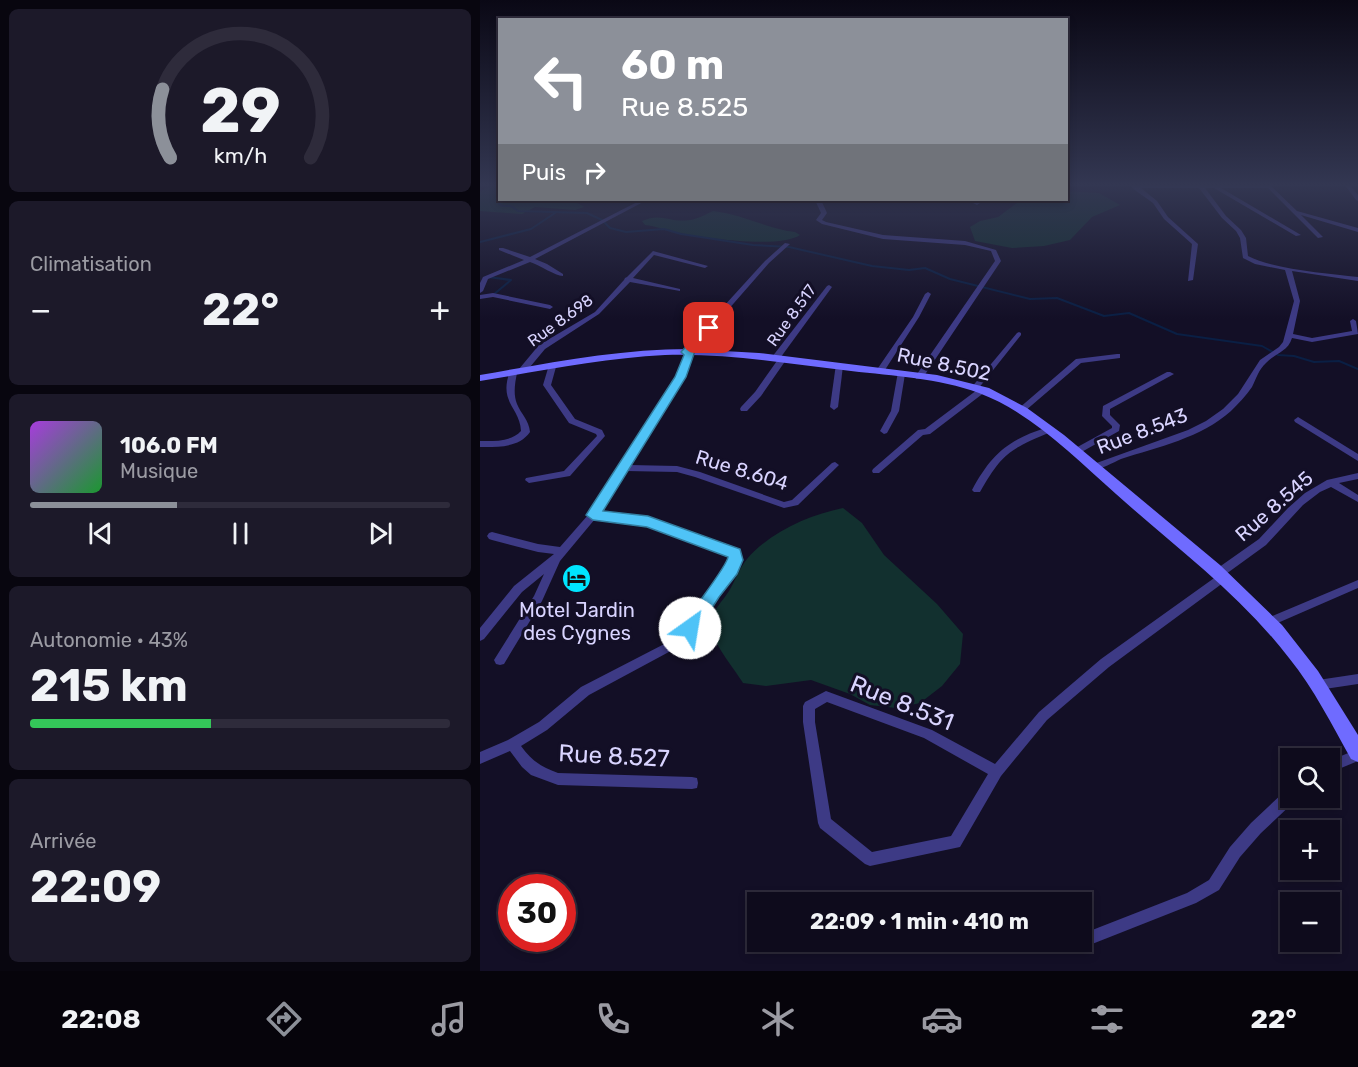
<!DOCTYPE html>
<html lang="fr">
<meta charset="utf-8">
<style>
:root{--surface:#0e0b1c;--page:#1c1929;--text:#f1f3f6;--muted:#9b9ba3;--line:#2e2b3b;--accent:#8c9099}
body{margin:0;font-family:Rubik,sans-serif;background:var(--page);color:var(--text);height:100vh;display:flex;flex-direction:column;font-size:22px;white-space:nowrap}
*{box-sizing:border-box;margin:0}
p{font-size:20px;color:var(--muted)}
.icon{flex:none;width:33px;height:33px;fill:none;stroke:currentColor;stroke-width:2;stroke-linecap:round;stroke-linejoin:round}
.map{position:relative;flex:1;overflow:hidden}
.sheet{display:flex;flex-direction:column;gap:9px;padding:9px;background:#08060f;width:480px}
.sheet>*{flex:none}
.banner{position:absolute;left:18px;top:18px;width:570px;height:183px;border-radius:0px;box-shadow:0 3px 9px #0003,0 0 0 2px var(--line);background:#8c9099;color:#fff;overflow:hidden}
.controls{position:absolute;left:800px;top:748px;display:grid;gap:12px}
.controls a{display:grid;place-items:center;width:60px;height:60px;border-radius:0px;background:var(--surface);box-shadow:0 3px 9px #0003,0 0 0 2px var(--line);font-size:30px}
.speed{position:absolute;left:18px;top:874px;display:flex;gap:12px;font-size:30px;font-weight:700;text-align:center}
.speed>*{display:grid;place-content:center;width:78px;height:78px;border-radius:50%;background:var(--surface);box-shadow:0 3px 9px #0003,0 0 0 2px var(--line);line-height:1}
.speed .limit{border:9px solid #d22;background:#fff;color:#111}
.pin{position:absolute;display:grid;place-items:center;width:51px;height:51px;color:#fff;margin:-26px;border-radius:12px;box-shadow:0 3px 9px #0006}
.me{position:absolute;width:66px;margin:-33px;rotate:32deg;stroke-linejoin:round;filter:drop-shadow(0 0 4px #0008)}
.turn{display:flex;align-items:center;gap:21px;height:126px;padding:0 24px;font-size:27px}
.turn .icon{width:78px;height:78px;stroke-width:2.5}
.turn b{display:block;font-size:42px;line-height:51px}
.then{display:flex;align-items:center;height:57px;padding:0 24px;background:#0003;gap:12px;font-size:22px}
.big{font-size:45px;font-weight:700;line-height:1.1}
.sheet .card{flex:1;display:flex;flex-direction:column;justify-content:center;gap:9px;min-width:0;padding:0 21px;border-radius:9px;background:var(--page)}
.sheet .dial{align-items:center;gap:0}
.dial svg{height:156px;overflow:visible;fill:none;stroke:var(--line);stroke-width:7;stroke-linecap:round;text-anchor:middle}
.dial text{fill:var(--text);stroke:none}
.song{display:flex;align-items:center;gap:18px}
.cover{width:72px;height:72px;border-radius:9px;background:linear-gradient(135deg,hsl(280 70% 55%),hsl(130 70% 35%))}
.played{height:6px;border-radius:3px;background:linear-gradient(90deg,var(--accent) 35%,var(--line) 35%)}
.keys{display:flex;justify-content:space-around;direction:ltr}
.heat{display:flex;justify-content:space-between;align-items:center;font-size:33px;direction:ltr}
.charge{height:9px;border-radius:4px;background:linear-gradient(90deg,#34c759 43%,var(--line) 0)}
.trip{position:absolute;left:267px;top:892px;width:345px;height:60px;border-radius:0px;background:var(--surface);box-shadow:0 3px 9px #0003,0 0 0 2px var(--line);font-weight:700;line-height:60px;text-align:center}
.dock{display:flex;height:96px;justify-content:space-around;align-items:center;background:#06040b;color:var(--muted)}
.dock .icon{width:42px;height:42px}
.dock .active{color:var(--accent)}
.dock b{font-size:27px;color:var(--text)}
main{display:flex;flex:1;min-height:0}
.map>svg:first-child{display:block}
.green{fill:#12302f}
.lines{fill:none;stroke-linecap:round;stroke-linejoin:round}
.stream{stroke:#0a1f44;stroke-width:2}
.minor{fill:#3d3a85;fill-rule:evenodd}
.secondary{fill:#6f6bff;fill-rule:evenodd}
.route{fill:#4fc3f7;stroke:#337fa1;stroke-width:1.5}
.labels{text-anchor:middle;stroke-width:6;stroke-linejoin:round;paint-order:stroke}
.far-street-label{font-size:16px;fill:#d9d4ff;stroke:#130f26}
.street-label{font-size:20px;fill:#d9d4ff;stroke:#130f26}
.poi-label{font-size:20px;fill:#d9d4ff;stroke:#130f26}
.near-street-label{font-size:24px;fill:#d9d4ff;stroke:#130f26}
</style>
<main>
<section class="sheet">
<div class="card dial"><svg viewBox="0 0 100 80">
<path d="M14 69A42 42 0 1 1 86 69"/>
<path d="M14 69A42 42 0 0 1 10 34" stroke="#8c9099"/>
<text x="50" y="56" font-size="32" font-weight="700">29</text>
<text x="50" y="72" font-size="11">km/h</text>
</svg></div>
<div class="card"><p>Climatisation</p>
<div class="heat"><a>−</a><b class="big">22°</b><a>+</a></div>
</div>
<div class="card">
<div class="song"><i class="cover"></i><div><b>106.0 FM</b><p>Musique</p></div></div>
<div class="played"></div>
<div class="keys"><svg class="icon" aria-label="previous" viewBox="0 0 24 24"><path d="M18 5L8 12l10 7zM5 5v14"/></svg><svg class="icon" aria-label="pause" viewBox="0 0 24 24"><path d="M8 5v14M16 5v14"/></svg><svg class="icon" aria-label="next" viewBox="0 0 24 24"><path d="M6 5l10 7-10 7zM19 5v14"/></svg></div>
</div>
<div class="card"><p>Autonomie · 43%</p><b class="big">215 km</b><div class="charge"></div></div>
<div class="card"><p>Arrivée</p><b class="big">22:09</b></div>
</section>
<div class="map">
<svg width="878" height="971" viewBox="0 0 878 971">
<rect width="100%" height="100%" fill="#130f26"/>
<g class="green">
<path d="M5 184H19L20 200C39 200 90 195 104 207L95 210 55 207 42 214 0 211V192L10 186Z"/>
<path d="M587 191 619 193 640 205 612 217 590 240 564 246 532 248 495 241 490 227 500 221 518 217 541 200H586Z"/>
<path d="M233 211C262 214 285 228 315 232L320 235C300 249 220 238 196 232 185 230 176 226 165 225L162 221C181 212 190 223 210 220 218 219 226 214 233 211Z"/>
<path d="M363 508 382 523 404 555 457 604 483 634 480 664 462 686 440 703 416 708 390 705 370 694 331 680 286 686 263 683C256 671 234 645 233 632 230 610 238 608 249 591 255 581 259 569 267 559 290 532 329 515 363 508Z"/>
</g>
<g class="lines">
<g class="stream">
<path d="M21 200 18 202 22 206H31L38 211 107 213 122 220 130 228 146 232 184 229 201 234 273 245 309 247 392 266 429 270 445 268 470 279 550 299 577 298 624 316 649 313 697 334 782 346 798 355 814 356 834 362 859 361 878 369"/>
<path d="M0 242 51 229 75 213"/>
<path d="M8 277 31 280 13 295"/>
</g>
<g class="minor">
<path d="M785 184H789L817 211 878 228V232L821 215 843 237 838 238 788 188H741L821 235 816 236 734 188H725L746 216 761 230 766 238 768 256C796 270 846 273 878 277V281L812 271 820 301 813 334 832 338 872 331 870 321 873 319 876 321 878 334 832 342 812 338C808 352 795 353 786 363 779 369 776 379 772 387 766 396 758 404 751 411 721 438 678 447 641 459 632 463 621 470 611 469L610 467 611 465 708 430 726 421 743 409 758 394 780 360 799 347 803 342 814 301 805 270 775 264 763 258 760 238 756 231 742 218 719 188H661L677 201 688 217 718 244 713 280 708 281 712 244 684 219 673 203 652 188 651 186 654 184Z"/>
<path d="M864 184H869L878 195V201L876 200Z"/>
<path d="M161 200H167L55 259 67 264 83 274V276C75 276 60 265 50 262L8 279 3 291 0 293V283L3 277 44 260 19 250V248H23L50 257Z"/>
<path d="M237 200H243L238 203 235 201Z"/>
<path d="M335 200H341L347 213 342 220 346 222 403 235 485 241 516 250 521 261 442 379H436L435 377 515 261 511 251 485 245 403 239 342 224 336 220 341 213Z"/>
<path d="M487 200H493L500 203 497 205Z"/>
<path d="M305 243 310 244 289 263 212 351 214 353 204 377 150 465 197 466 220 472 304 502 312 500 352 463 355 462 359 465 318 505 304 508 215 477 197 472 146 471 121 512 169 517 258 550 261 560 255 573 237 596 214 631 200 646 109 695 67 730 41 746C51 760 61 767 78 773L212 777 217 778 218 783 217 788 212 789 78 785 51 775 42 767 30 751 0 764V752L28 740 59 722 101 687 192 640 206 625 229 590 247 567 251 560 250 555 168 524 115 519 80 561 62 601 24 664 20 665 16 664 14 660 54 596 64 574 42 592 4 639 0 641V628L34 586 74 554 58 552 12 540 9 539 7 536 9 533 12 532 58 544 80 547 115 507 196 377 206 354 203 352 204 350 285 261Z"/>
<path d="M173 251 228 266 225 268 174 255 153 278 200 289V291L150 282 119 314 65 349 45 373H39V369L59 345 115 312 144 280 145 278 147 277Z"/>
<path d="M349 285 352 287 298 361H292V357L347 286Z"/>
<path d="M448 292 451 294 439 317 403 373H397L396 371 433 317 445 294Z"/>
<path d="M13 293 70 305 73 307 70 309 13 297 0 299V295Z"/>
<path d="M539 332 541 333V335L498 389 505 388 506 390 505 392 450 434 443 435 399 473H393L392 471 393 469 438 430 445 429 497 390H492L491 388 537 333Z"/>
<path d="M637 354H640V358L601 363 545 411 542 412 538 409 596 359Z"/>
<path d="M299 358H305L306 360 281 396 267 411H261L260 409 261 407 275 392Z"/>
<path d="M356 364H362L363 366 358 407 354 410 350 407Z"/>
<path d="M69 365H72L76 367 71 385 95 419 122 430 125 436 90 476 49 483 45 480 46 478 84 471 117 436 116 434 89 423 63 385Z"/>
<path d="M30 371H36L37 373C35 383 33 394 37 404 41 414 49 420 50 432 39 448 17 447 0 447V441C14 441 31 442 41 431 40 407 18 403 30 371Z"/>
<path d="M418 372H421L425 374 419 411 407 433 404 434 400 431 411 411Z"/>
<path d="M687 372H690L694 374 630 409V415L640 425 639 431 598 454H592L591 452 592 450 632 428V426L622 416 623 406Z"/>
<path d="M818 417 878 454V461L815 422 814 420Z"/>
<path d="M568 427 572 430 571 432C530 449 522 453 500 492H494L492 490C512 453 528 440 568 427Z"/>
<path d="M878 473V479L859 483 878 495V502L851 487 840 492 823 505 786 545 746 574 748 577 747 580 629 667 567 720 521 776 480 847 390 866 385 864 340 828 338 823 323 722V706L325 702 346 691 452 730 515 764 559 712 621 659 737 576 734 573 735 570 779 539 808 508 825 493 847 480ZM347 702 444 738 508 774 471 836 392 852 351 819 335 722V709Z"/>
<path d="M878 580V588L793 625 789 627 785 625 784 622 785 619Z"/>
<path d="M878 674V684L838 690 834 689 832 685 834 681 838 680Z"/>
<path d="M878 749V761L849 773V761Z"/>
<path d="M810 789V798H816L815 801 781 833 760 857 739 890 716 903 602 948 597 946 595 942H602V934L707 893 729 880 750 847 771 823 805 791Z"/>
</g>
<path class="secondary" d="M209 349 279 353 457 375 509 388 547 408 584 435 740 565 802 625 838 671 878 735V762L871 759C852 725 834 689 809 658 760 594 695 547 636 494 594 457 552 413 499 393 458 378 414 376 371 371 309 364 247 353 185 355 123 358 61 371 0 381V375C70 363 138 349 209 349Z"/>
</g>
<linearGradient id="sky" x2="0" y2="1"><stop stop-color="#0a0815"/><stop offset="0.58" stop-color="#333752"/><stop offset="1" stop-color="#333752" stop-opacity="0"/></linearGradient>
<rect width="878" height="319" fill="url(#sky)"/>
<path class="route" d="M229 325 234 328 215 351 206 377 123 511 168 516 260 549 263 560 257 574 239 597 216 633 210 635 204 633 202 628C209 613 247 567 248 557L167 527 113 520 106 515 195 377 204 355 201 352 225 326Z"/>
<defs>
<symbol id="hotel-disc" viewBox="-11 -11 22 22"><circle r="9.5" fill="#00e5ff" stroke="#130f26"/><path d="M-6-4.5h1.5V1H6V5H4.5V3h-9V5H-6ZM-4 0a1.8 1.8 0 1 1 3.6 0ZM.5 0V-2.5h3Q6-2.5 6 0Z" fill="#111"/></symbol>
</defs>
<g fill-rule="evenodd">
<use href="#hotel-disc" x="80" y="562" width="33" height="33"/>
</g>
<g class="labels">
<g class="far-street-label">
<text transform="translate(311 315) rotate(-54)" y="6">Rue 8.517</text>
<text transform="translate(80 320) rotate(-36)" y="6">Rue 8.698</text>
</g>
<g class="street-label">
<text transform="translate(464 364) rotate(12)" y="7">Rue 8.502</text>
<text transform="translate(662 431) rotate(-21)" y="7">Rue 8.543</text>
<text transform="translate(262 470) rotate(17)" y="7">Rue 8.604</text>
<text transform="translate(794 506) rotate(-41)" y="7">Rue 8.545</text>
</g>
<g class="poi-label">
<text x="97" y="617">Motel Jardin<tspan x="97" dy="23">des Cygnes</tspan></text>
</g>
<g class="near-street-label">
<text transform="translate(422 703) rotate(22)" y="8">Rue 8.531</text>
<text transform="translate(134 756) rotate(3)" y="8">Rue 8.527</text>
</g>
</g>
</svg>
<div class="controls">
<a><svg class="icon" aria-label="search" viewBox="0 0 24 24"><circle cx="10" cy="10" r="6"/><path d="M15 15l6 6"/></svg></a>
<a>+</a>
<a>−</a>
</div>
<div class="speed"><div class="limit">30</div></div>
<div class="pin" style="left:229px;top:328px;background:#d93025"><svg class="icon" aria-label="arrive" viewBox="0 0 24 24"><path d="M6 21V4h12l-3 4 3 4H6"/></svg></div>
<svg class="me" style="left:210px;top:628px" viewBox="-20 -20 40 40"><circle r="19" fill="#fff"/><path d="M0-13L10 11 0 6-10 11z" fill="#4fc3f7"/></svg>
<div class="trip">22:09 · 1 min · 410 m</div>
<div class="banner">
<div class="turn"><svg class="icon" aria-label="left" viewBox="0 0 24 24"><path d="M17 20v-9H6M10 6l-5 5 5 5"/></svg><div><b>60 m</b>Rue 8.525</div></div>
<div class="then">Puis<svg class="icon" aria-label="right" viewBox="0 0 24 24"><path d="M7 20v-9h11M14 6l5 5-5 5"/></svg></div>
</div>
</div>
</main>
<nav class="dock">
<b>22:08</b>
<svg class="icon active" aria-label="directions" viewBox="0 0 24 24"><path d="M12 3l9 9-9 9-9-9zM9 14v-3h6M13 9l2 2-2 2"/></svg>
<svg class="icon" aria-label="music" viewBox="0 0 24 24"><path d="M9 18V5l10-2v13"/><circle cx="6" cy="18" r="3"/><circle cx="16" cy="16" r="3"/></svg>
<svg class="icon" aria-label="phone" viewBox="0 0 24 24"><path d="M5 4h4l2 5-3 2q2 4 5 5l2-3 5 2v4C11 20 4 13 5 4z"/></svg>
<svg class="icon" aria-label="climate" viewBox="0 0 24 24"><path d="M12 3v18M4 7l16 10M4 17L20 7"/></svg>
<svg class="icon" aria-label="car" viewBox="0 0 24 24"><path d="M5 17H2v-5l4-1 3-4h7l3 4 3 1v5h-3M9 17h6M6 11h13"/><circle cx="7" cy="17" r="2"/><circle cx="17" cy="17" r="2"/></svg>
<svg class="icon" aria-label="filters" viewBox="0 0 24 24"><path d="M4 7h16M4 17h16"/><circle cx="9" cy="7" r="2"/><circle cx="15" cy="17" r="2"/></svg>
<b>22°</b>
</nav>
